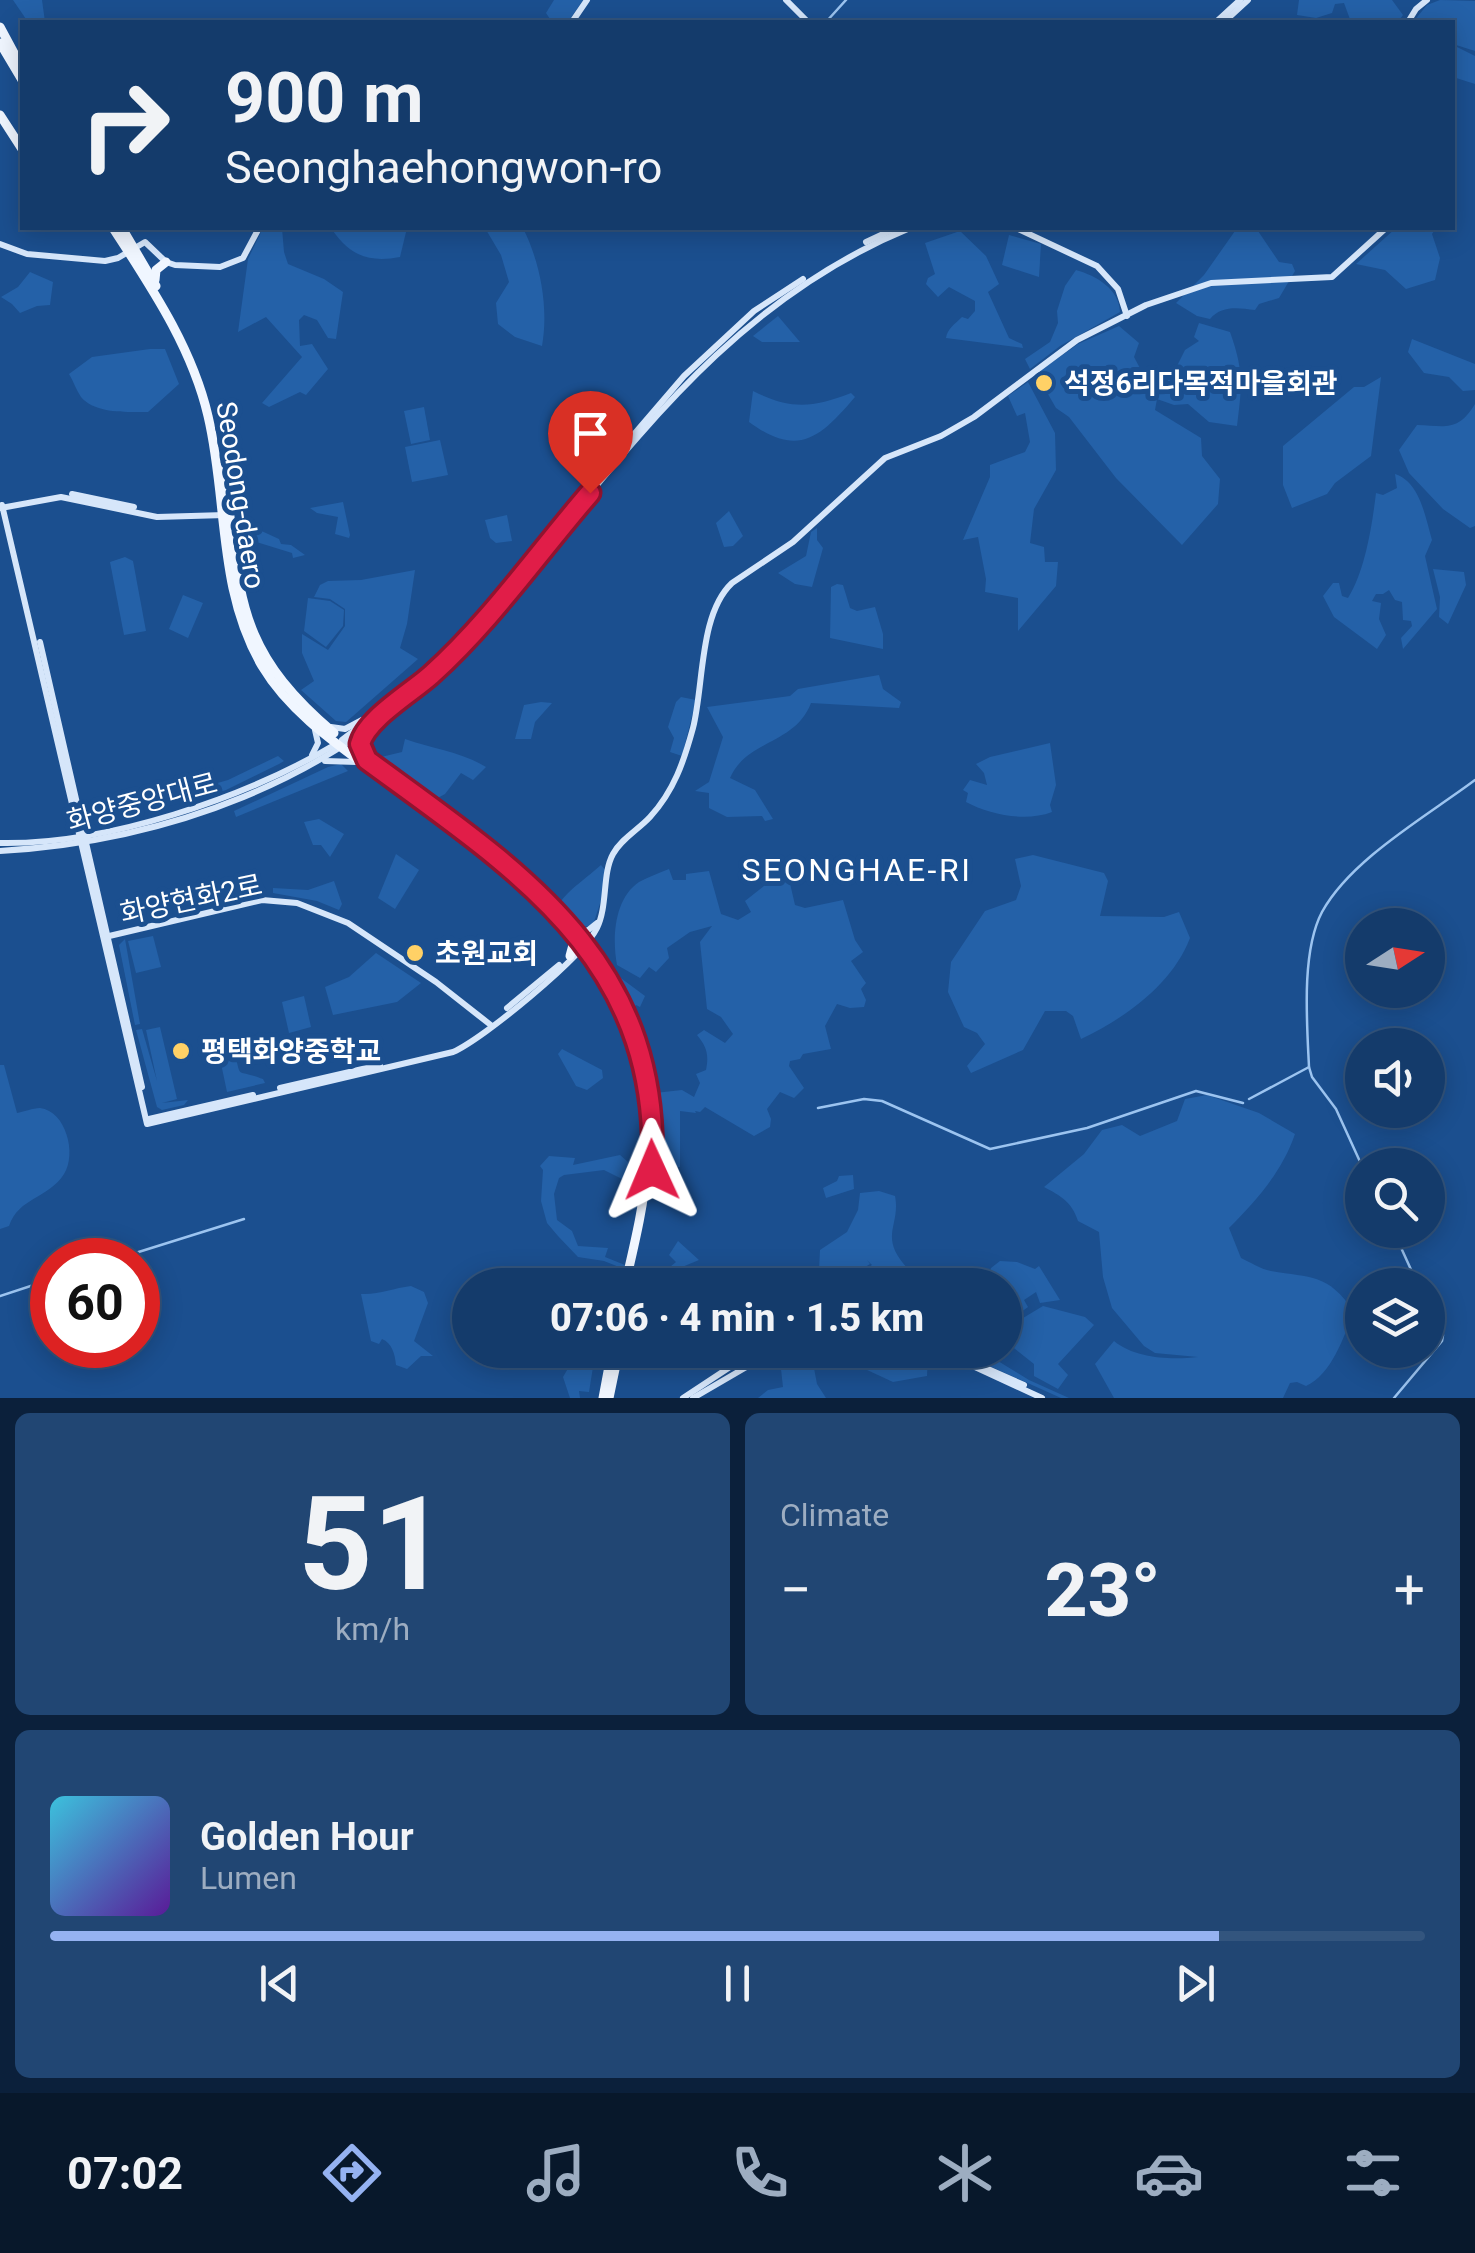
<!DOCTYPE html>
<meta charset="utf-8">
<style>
:root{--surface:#143b6b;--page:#214673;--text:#f1f3f6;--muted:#9dadc1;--line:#33557e;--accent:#95b2f1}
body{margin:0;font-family:Roboto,"Noto Sans KR",sans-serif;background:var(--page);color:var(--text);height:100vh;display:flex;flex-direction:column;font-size:38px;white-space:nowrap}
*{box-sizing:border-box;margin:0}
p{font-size:32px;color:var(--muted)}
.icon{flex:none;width:55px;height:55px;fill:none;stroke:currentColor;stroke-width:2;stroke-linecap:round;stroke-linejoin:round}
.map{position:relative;height:1398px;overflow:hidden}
.details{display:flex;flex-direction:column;gap:15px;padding:15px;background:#0b203b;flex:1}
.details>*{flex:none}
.hud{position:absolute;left:20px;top:20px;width:1435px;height:210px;border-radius:0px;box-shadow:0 5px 25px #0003,0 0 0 2px var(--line);background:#143b6b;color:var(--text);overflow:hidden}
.needle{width:65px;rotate:78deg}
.controls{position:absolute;left:1345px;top:908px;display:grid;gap:20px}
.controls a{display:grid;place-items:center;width:100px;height:100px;border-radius:50%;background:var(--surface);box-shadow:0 5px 25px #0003,0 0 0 2px var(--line);font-size:50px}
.speed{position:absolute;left:30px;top:1238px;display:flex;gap:20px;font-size:50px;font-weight:700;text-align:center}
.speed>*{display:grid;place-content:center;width:130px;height:130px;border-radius:50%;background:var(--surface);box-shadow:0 5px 25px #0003,0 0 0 2px var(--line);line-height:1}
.speed .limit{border:15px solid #d22;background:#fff;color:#111}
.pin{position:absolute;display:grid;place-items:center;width:85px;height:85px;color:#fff;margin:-102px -42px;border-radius:50% 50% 50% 0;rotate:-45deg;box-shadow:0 0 10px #0007}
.pin .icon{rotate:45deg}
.me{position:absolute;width:110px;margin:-55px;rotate:359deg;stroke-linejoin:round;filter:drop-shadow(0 0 8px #0008)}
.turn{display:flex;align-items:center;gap:35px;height:210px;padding:0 40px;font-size:45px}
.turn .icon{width:130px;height:130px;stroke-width:2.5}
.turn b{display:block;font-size:70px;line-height:85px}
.big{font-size:75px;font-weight:800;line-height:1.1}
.details .widget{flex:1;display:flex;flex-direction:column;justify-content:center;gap:15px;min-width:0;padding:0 35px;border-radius:15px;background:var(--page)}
.details .dial{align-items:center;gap:0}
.dial b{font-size:130px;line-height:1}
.song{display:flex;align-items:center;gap:30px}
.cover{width:120px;height:120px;border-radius:15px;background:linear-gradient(135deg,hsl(190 70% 55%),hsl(270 70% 35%))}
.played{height:10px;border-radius:5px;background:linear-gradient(90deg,var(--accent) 85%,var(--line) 85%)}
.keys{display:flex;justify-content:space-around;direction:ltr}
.heat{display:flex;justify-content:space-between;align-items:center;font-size:55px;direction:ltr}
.details .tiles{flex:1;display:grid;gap:15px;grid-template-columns:1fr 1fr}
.widget:last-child{grid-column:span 2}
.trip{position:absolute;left:452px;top:1268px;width:570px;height:100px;border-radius:50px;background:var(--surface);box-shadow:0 5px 25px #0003,0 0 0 2px var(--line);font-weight:800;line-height:100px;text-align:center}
.menu{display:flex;height:160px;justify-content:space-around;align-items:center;background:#08182b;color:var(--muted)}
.menu .icon{width:70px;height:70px}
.menu .current{color:var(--accent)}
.menu b{font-size:45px;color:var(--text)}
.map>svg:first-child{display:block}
.green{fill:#2461a8}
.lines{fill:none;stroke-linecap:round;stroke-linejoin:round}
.stream{stroke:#9cc4f0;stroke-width:2.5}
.secondary{stroke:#d6e6fa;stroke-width:6}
.primary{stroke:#f0f6ff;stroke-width:9}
.route-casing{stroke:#92132f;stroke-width:25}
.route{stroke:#e11d48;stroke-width:18}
.poi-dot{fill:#ffd166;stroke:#1b4f8f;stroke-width:4}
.labels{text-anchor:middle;stroke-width:10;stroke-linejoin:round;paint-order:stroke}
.poi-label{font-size:28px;font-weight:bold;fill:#fff;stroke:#1b4f8f;text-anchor:start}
.street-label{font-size:28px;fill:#fff;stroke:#1b4f8f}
.quarter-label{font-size:32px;letter-spacing:2.5px;fill:#fff;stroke:#1b4f8f}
</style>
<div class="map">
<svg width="1475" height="1398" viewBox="0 0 1475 1398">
<rect width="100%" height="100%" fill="#1b4f8f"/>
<g class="green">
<path d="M13 0H42L45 22H28Z"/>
<path d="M554 0H583L568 22H552L546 13Z"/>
<path d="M1299 0H1392L1403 15 1398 22H1351L1344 3 1335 4 1332 13 1316 18 1297 15Z"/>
<path d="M1440 0 1475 1V51L1453 44 1452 22H1413L1427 5Z"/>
<path d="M1455 46 1475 56V84L1453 77Z"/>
<path d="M263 228H282L284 252 288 264 324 279 343 292 336 339 328 338 317 320 304 315 299 320 300 346 312 344 328 369 306 395 300 392 269 407 262 403 302 357 266 317 238 332 248 259Z"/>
<path d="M331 228H407L400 257C368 263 349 255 331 228Z"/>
<path d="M485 228H523C540 262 549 307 542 346L515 337 498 324 496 303 509 282 501 255Z"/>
<path d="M1245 228H1256L1279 262 1292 264 1295 271 1279 298 1259 304 1255 310C1238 308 1222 305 1210 319L1197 316 1176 303 1204 275 1235 231Z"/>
<path d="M1396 228H1436L1432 234 1440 258 1435 280 1406 289 1385 270 1356 264Z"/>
<path d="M960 231 986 256 999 284 988 292 1009 338 1022 344 1023 348 946 338C947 329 955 324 962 317L968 319 975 311V301L949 287 938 297 926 284 928 278 935 274 925 243Z"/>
<path d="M1009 235 1041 244 1039 277 1002 265Z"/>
<path d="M1076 270C1097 276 1119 289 1120 312L1060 346 1030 369 1025 359 1050 342 1058 323 1057 311 1065 286Z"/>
<path d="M30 272 53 282 50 305 37 306 20 313 12 304 1 297 18 287Z"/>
<path d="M778 316 800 342H762L753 336Z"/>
<path d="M1199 323 1230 332C1244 371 1242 386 1237 426L1209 422 1188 404 1174 405 1157 399 1155 410 1201 438 1202 456 1220 479 1218 504 1182 545 1116 478 1069 417 1056 408 1041 382V370L1078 344 1119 326 1139 343 1134 357 1142 372 1155 367 1176 368 1185 350 1199 341 1194 337Z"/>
<path d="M1412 339 1475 364V390L1463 391 1449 377 1424 373 1408 352Z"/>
<path d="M150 349H165L179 384 148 412C128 412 95 414 81 397 76 390 74 382 69 374L92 357Z"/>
<path d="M1381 377 1371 456 1335 483 1327 494 1292 508 1283 485V446L1354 387H1364Z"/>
<path d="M1028 382 1055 433 1056 470 1034 509 1030 543 1044 547 1045 562H1058L1056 586 1018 631V598L985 592 986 579 978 537 963 540 990 477V465L1025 452 1030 442 1025 413 1017 416 1008 396Z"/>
<path d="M753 391C791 410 812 408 851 393L855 397C820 438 798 458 749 422Z"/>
<path d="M1475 404V526L1470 528 1443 509 1409 473 1399 450 1417 425C1446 426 1458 432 1475 404Z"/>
<path d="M424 407 430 440 411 444 404 411Z"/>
<path d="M440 440 448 475 412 482 405 447Z"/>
<path d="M1395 474C1420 482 1425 516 1432 540L1425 556 1437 609 1403 649 1401 638 1412 626 1411 621 1403 620 1402 602 1395 600 1389 590 1383 594H1376L1372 601 1381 603 1379 619 1386 635 1377 649 1334 617 1323 596 1333 583H1339L1342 596 1348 598C1365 571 1372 526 1376 493L1383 495 1397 488Z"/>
<path d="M343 502 350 535 349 538 335 534 338 517 317 513 310 508Z"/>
<path d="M729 511 743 536 733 546 724 547 716 523Z"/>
<path d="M507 515 512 541 496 543 490 538 485 520Z"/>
<path d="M242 517H250L255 528 279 539 281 544 291 545 305 555 293 558 292 553 243 538 239 518Z"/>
<path d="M817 528V540L823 548 812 587 795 584 778 573 806 556 811 532Z"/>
<path d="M125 557 133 561 146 631 124 635 110 562Z"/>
<path d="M1433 569 1464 572 1466 585 1448 624 1439 617 1440 597Z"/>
<path d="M415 570 407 624 400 648 418 659 353 716 346 722 336 721 301 690 314 681 302 653V634L328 650 345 626V609L330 599 314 597 320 585 328 581 361 580Z"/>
<path d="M837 584 843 585 850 608 857 611 875 607 883 634V649L830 638 831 587Z"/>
<path d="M183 595 203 603 188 638 169 629Z"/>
<path d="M308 598 330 601 344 610 343 626 326 647 304 631Z"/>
<path d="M879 675 883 689 901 702 899 708 811 703C795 745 747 739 730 778L755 790 773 819 765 821 762 816 727 817 709 808V793L695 791 709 782 723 737 707 707 790 696 798 689Z"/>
<path d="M681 697 696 700 682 756 670 752 674 738 668 727 676 702Z"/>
<path d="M541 702 552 703 535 722 531 739H515L524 705Z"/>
<path d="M405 739C433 749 462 752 486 767L473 780 461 773 445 794 434 800 377 758 402 752Z"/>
<path d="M1050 743 1056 785 1050 805 1052 812C1026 822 990 815 966 802L968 793 963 790 970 780 987 785 984 773 976 764 990 757Z"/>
<path d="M278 756 284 761 279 764 226 790 183 803 179 794 228 780Z"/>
<path d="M341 764 348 771 236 817 234 811 328 767Z"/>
<path d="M319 819 344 834 330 857 321 845H313L304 822Z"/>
<path d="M396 854 419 870 395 909 378 898Z"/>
<path d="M1033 855 1104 873 1108 881 1100 916 1164 917 1179 912 1190 938C1172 985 1125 1018 1081 1039L1073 1016 1066 1011H1045L1023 1050 971 1073 967 1066 985 1044 977 1033 964 1027 948 992 951 962 985 911 1016 900 1021 886 1015 859Z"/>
<path d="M601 865 606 871 605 888 593 925 583 927 560 903C567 891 589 876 601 865Z"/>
<path d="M669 869 673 880H686V874L709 871 721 914 738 920 751 912 745 901 778 875 789 879 795 905 805 908 843 900 855 940 863 952 851 961 866 983 861 989 866 1000 864 1007 850 1008 837 1004 825 1026 831 1049 803 1054 800 1059 790 1061 789 1066 804 1088 794 1098 780 1092 767 1109 771 1119 770 1127 754 1136 705 1107 700 1112 695 1111 696 1113 680 1111V1167H660L655 1093 682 1090 694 1097 700 1083 696 1074 706 1070C709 1055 707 1047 697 1035L704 1030 725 1043 733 1034 721 1017 707 1009 700 942 712 926 690 932 667 948 669 958 656 972 649 967 640 978 617 965C612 938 614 899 639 882 648 877 659 873 669 869Z"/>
<path d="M334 881 342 904 339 910 317 901 273 893V888L308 890Z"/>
<path d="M153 936 161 967 136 973 128 941Z"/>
<path d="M125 939 140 1024 135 1025 119 945Z"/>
<path d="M376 953 421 983 397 1002 333 1015 325 987 349 977Z"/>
<path d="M614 973 645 996 640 1007 636 1005 631 1010 611 974Z"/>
<path d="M304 996 311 1027 289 1033 282 1002Z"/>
<path d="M160 1027 177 1099 162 1103 188 1100 184 1105 162 1110 157 1107 136 1030 142 1029 157 1081 146 1030Z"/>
<path d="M562 1049 602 1070 603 1078 587 1090 576 1086 558 1054Z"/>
<path d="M234 1050C242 1081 234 1068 263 1079L265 1083 227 1092 219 1054Z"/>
<path d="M0 1065H4L17 1113C23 1112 33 1108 40 1108 66 1111 77 1154 64 1174 48 1199 19 1197 9 1226L0 1229Z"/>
<path d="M1207 1095 1259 1113 1295 1134C1282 1172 1256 1201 1229 1228L1241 1258C1250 1262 1260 1269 1271 1271 1311 1278 1328 1273 1354 1312 1343 1338 1332 1374 1306 1386L1297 1382 1290 1383 1283 1398H1114L1095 1364 1114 1341C1136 1359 1172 1360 1198 1357L1155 1353 1144 1346 1112 1308 1103 1277 1099 1232 1078 1221C1072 1202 1061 1196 1044 1187L1084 1154 1102 1130 1122 1125 1140 1136 1177 1121 1185 1099Z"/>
<path d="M620 1155 628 1162V1182L604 1170 564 1175 559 1178 554 1194 557 1220 572 1231 578 1246 608 1248 605 1257 625 1265 624 1269 604 1261 578 1257 558 1236 547 1223 541 1201 543 1170 540 1166 549 1156 575 1158 573 1165Z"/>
<path d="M853 1175 854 1189 826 1198 823 1188 837 1181 839 1176Z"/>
<path d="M879 1191 895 1196C901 1227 877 1236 909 1270 893 1288 868 1285 846 1285L844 1283 872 1265 867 1260 870 1264 841 1282 819 1270 820 1250 847 1232 858 1210 860 1193Z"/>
<path d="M678 1241 699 1260 658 1277 676 1262 669 1255Z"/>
<path d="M1000 1261 1017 1262 1035 1269 1039 1266 1060 1300 1040 1303 1036 1292 1024 1300 1028 1307 1005 1324V1285H985L991 1268Z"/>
<path d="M411 1286 424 1292 428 1303 414 1341 433 1356H421L407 1369 396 1365C395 1354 392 1343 382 1339L379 1344 371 1341 361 1294C379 1295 393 1288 411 1286Z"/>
<path d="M1043 1306 1085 1317 1094 1325 1058 1364 1068 1375 1058 1389 1034 1376V1364L1010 1345 1005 1348V1329Z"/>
<path d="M850 1350H898L928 1356 927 1376 893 1382 852 1363Z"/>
<path d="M954 1350H980L1029 1380 1069 1398H1061Z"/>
<path d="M813 1363 817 1384 826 1398H758L768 1390 783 1387 781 1369Z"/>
<path d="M570 1365 593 1367 589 1392 579 1391 580 1398H570L563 1377Z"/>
</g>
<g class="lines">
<g class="stream">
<path d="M826 22 846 0"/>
<path d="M1309 1067 1312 1077 1336 1109 1362 1166"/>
<path d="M1249 1099 1309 1067C1307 1023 1301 952 1322 912 1351 859 1427 816 1475 780"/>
<path d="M818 1108 864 1099 882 1101 990 1149 1087 1128 1196 1091 1243 1103"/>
<path d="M1393 1230 1418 1285"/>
<path d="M113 1260 244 1219"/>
<path d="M0 1296 52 1279"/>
<path d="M1394 1398 1442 1341 1443 1335 1428 1306"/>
</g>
<g class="secondary">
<path d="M786 0 808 22"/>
<path d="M572 22 587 0"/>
<path d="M1216 22 1240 0"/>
<path d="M1224 22 1248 0"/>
<path d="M1408 22 1416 9 1427 0"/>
<path d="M1016 228 1097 266 1118 289 1127 316"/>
<path d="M866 242 896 228"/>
<path d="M0 244 27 254 105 261 118 258 145 242 166 262 175 265 220 267 243 258 259 228"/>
<path d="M72 494 134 507"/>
<path d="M2 505 147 1124 453 1052C483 1039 583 957 597 928 608 905 602 874 613 854 622 838 638 830 650 817 674 791 684 761 693 728 704 685 699 614 732 583L793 542 885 458 941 436 974 417 1077 340 1146 305 1211 283 1332 277 1386 228"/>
<path d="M1 508 61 497 157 517 225 515"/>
<path d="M40 642 142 1087"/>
<path d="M331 727 345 729 362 720"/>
<path d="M367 729 361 744 367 760"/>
<path d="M342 740 407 690 459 638 684 376 754 311 803 279"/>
<path d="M312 755 318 743 315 730"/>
<path d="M325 761 357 762"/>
<path d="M0 843C107 845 245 798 336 744"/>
<path d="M0 851C167 841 333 781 449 658 599 500 698 315 910 228"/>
<path d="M575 929 587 931 597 923"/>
<path d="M105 937 262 900 297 903 348 923 436 982 492 1026"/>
<path d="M507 1008 559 965"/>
<path d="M280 1088 380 1065"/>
<path d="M149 1119 253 1095"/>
<path d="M929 1350 962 1361 1042 1398"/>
<path d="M945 1350 1024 1385"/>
<path d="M683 1398 733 1365 769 1350"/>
<path d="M693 1398 755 1362 794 1350"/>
</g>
<g class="primary">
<path d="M0 27 22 68"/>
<path d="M0 43 22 80"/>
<path d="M0 115 22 149"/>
<path d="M113 228C151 287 192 347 208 416 228 500 217 589 262 666 293 718 349 752 396 788 451 829 514 870 560 922 619 987 652 1078 647 1166 644 1206 634 1246 625 1285"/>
<path d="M122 228 156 286"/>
<path d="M155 280 156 270 166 262"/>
<path d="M223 467C243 591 229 644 334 733"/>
<path d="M561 914 587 944 612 987"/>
<path d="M570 956 573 945 571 936"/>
<path d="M603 1398 612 1350"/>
<path d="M609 1398 619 1350"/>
</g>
</g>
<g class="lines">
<defs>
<path id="route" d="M590 493C538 553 491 621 431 675 411 693 366 719 360 744L367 760C517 870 662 959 652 1170"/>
</defs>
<use href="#route" class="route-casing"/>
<use href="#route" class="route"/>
</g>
<g class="poi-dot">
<circle cx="1044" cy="383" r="10"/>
<circle cx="415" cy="953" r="10"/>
<circle cx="181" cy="1051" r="10"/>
</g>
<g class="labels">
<g class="poi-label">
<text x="1064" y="393">석정6리다목적마을회관</text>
<text x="435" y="963">초원교회</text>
<text x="201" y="1061">평택화양중학교</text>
</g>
<g class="street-label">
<text transform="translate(241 495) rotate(81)" y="10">Seodong-daero</text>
<text transform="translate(142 802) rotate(-15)" y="10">화양중앙대로</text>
<text transform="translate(191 899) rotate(-12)" y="10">화양현화2로</text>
</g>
<g class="quarter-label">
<text x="857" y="881">SEONGHAE-RI</text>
</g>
</g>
</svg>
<div class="controls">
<a><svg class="needle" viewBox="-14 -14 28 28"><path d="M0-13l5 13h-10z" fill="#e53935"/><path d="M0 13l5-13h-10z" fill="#9dadc1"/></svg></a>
<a><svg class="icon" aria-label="sound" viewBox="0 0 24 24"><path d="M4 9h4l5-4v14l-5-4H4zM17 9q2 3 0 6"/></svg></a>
<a><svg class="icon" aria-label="search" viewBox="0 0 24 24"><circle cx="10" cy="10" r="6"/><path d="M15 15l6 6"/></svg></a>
<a><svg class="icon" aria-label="layers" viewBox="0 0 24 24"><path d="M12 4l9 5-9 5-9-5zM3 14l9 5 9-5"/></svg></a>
</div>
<div class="speed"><div class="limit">60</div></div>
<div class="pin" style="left:590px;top:493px;background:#d93025"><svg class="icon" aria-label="arrive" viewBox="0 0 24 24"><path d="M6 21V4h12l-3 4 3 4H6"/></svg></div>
<svg class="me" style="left:652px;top:1170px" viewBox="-20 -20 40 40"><path d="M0-17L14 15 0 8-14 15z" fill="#e11d48" stroke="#fff" stroke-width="4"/></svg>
<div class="trip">07:06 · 4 min · 1.5 km</div>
<div class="hud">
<div class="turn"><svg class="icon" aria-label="right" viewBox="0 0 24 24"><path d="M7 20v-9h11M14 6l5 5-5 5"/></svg><div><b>900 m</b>Seonghaehongwon-ro</div></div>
</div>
</div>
<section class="details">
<div class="tiles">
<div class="widget dial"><b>51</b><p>km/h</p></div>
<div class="widget"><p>Climate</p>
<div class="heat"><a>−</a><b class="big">23°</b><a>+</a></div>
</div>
<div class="widget">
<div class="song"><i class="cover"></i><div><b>Golden Hour</b><p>Lumen</p></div></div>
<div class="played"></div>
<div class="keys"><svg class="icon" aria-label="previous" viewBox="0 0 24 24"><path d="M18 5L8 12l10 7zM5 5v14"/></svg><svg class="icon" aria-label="pause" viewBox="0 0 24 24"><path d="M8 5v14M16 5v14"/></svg><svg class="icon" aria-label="next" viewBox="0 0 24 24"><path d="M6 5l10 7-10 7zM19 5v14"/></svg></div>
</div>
</div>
</section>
<nav class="menu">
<b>07:02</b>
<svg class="icon current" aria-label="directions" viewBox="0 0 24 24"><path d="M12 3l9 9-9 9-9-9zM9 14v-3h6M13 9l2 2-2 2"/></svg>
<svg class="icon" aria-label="music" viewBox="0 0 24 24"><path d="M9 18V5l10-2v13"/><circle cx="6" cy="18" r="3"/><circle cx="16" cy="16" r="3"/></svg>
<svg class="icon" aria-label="phone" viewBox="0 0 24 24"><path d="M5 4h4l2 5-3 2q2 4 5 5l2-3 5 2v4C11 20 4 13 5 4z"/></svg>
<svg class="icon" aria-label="climate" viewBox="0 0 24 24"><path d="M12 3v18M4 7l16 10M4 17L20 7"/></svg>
<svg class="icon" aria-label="car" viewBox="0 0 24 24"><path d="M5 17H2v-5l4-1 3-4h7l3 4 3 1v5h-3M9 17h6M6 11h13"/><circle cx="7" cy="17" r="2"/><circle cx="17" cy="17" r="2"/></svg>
<svg class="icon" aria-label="filters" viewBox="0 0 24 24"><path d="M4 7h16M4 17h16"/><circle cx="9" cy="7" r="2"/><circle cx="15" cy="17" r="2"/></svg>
</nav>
